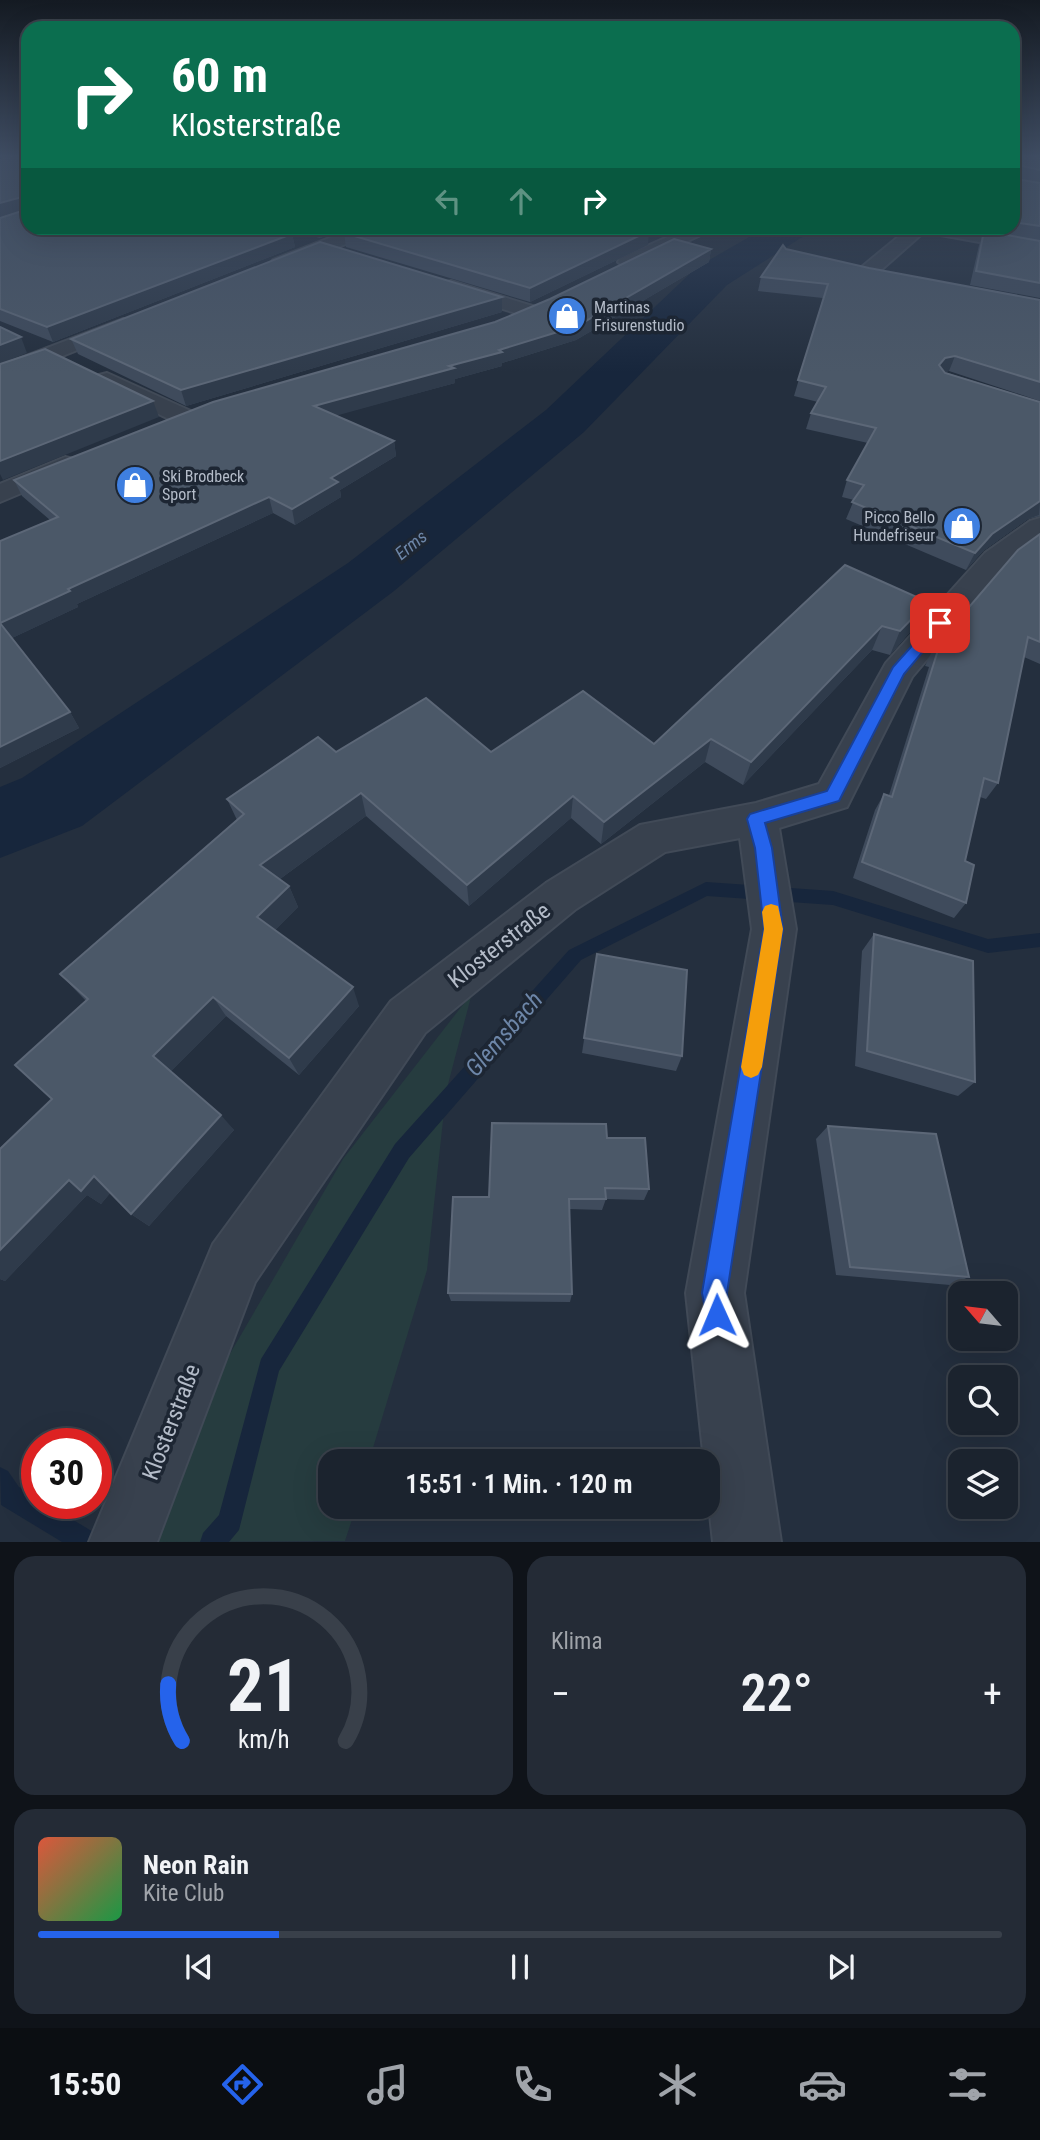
<!DOCTYPE html>
<html lang="de">
<meta charset="utf-8">
<style>
:root{--surface:#1b232e;--page:#242b36;--text:#f1f3f6;--muted:#a0a4aa;--line:#39404a;--accent:#2563eb}
body{margin:0;font-family:"Roboto Condensed",sans-serif;background:var(--page);color:var(--text);height:100vh;display:flex;flex-direction:column;font-size:26px;white-space:nowrap}
*{box-sizing:border-box;margin:0}
p{font-size:23px;color:var(--muted)}
.icon{flex:none;width:38px;height:38px;fill:none;stroke:currentColor;stroke-width:2;stroke-linecap:round;stroke-linejoin:round}
.map{position:relative;height:1542px;overflow:hidden}
.sheet{display:flex;flex-direction:column;gap:14px;padding:14px;background:#0f1319;flex:1}
.sheet>*{flex:none}
.hud{position:absolute;left:21px;top:21px;width:999px;height:214px;border-radius:21px;box-shadow:0 7px 28px #0002,0 0 0 2px var(--line);background:#0b6e4f;color:#fff;overflow:hidden}
.needle{width:46px;rotate:298deg}
.tools{position:absolute;left:948px;top:1281px;display:grid;gap:14px}
.tools a{display:grid;place-items:center;width:70px;height:70px;border-radius:14px;background:var(--surface);box-shadow:0 7px 28px #0002,0 0 0 2px var(--line);font-size:35px}
.speed{position:absolute;left:21px;top:1428px;display:flex;gap:14px;font-size:35px;font-weight:700;text-align:center}
.speed>*{display:grid;place-content:center;width:91px;height:91px;border-radius:50%;background:var(--surface);box-shadow:0 7px 28px #0002,0 0 0 2px var(--line);line-height:1}
.speed .limit{border:10px solid #d22;background:#fff;color:#111}
.pin{position:absolute;display:grid;place-items:center;width:60px;height:60px;color:#fff;margin:-30px;border-radius:14px;box-shadow:0 4px 10px #0006}
.me{position:absolute;width:77px;margin:-38px;rotate:359deg;stroke-linejoin:round;filter:drop-shadow(0 0 5px #0008)}
.turn{display:flex;align-items:center;gap:24px;height:147px;padding:0 35px;font-size:32px}
.turn .icon{width:91px;height:91px;stroke-width:2.5}
.turn b{display:block;font-size:49px;line-height:60px}
.lanes{display:flex;align-items:center;height:66px;padding:0 35px;background:#0003;justify-content:center;gap:35px;direction:ltr}
.lanes .off{opacity:.35}
.big{font-size:52px;font-weight:600;line-height:1.1}
.sheet .widget{flex:1;display:flex;flex-direction:column;justify-content:center;gap:10px;min-width:0;padding:0 24px;border-radius:21px;background:var(--page)}
.sheet .dial{align-items:center;gap:0}
.dial svg{height:182px;overflow:visible;fill:none;stroke:var(--line);stroke-width:7;stroke-linecap:round;text-anchor:middle}
.dial text{fill:var(--text);stroke:none}
.song{display:flex;align-items:center;gap:21px}
.cover{width:84px;height:84px;border-radius:10px;background:linear-gradient(135deg,hsl(10 70% 55%),hsl(140 70% 35%))}
.played{height:7px;border-radius:4px;background:linear-gradient(90deg,var(--accent) 25%,var(--line) 25%)}
.keys{display:flex;justify-content:space-around;direction:ltr}
.heat{display:flex;justify-content:space-between;align-items:center;font-size:38px;direction:ltr}
.sheet .tiles{flex:1;display:grid;gap:14px;grid-template-columns:1fr 1fr}
.widget:last-child{grid-column:span 2}
.trip{position:absolute;left:318px;top:1449px;width:402px;height:70px;border-radius:21px;background:var(--surface);box-shadow:0 7px 28px #0002,0 0 0 2px var(--line);font-weight:600;line-height:70px;text-align:center}
.tab-bar{display:flex;height:112px;justify-content:space-around;align-items:center;background:#0b0e12;color:var(--muted)}
.tab-bar .icon{width:49px;height:49px}
.tab-bar .current{color:var(--accent)}
.tab-bar b{font-size:32px;color:var(--text)}
.map>svg:first-child{display:block}
.green{fill:#263c3f}
.lines{fill:none;stroke-linecap:round;stroke-linejoin:round}
.stream{fill:#17263c;fill-rule:evenodd}
.river{fill:#17263c;fill-rule:evenodd}
.minor-casing{stroke:#414a57;stroke-width:4}
.minor{fill:#38414e;fill-rule:evenodd}
.wall{fill:#3f4b5c}
.shaded-wall{fill:#2f3b4b}
.building{fill:#4b5868;stroke:#5c6777;stroke-width:2}
.route{fill:#2563eb;stroke:#184099;stroke-width:2}
.slow{fill:#f59e0b}
.labels{text-anchor:middle;stroke-width:7;stroke-linejoin:round;paint-order:stroke}
.far-poi-label{font-size:16px;fill:#b4bcc9;stroke:#1d2633;text-anchor:start}
.far-water-label{font-size:18px;font-style:italic;fill:#6d86a8;stroke:#1d2633}
.near-street-label{font-size:23px;fill:#b4bcc9;stroke:#1d2633}
.near-water-label{font-size:24px;font-style:italic;fill:#6d86a8;stroke:#1d2633}
</style>
<div class="map">
<svg width="1040" height="1542" viewBox="0 0 1040 1542">
<rect width="100%" height="100%" fill="#242f3e"/>
<path class="green" d="M472 993 446 1092 427 1270 369 1461H331V1507H356L345 1541 155 1542 213 1383 343 1159Z"/>
<g class="lines">
<g class="stream">
<path d="M706 882 833 891 988 939 1040 933V947L988 953 833 905 707 896 581 960 409 1158 279 1371 239 1530 229 1542H200L203 1533 219 1515 261 1359 395 1144 569 950Z"/>
<path d="M0 1467 8 1471 19 1487 37 1498V1503H45L95 1533 98 1542H62L1 1505Z"/>
</g>
<path class="river" d="M765 228H810L804 236 727 285 584 432 394 591 82 826 0 858V787L22 778 348 563 546 410 697 267Z"/>
<defs>
<g id="minor">
<path d="M355 228H378L375 232 287 268 280 270 271 264 273 260Z"/>
<path d="M688 228H710L707 232 634 266 627 268 618 262 620 258Z"/>
<path d="M909 228H955L1040 243V253L924 232 872 278H858L855 274 858 270Z"/>
<path d="M451 281 539 308 542 312 539 316 532 318 444 291 441 287 444 283Z"/>
<path d="M123 319 130 321 134 325 130 329 0 381V366Z"/>
<path d="M107 373 193 412 196 417 193 422 184 424 175 422 99 385 95 380 99 375Z"/>
<path d="M65 457 74 459 78 465 74 471 0 502V484Z"/>
<path d="M1040 518V541L1007 565 912 677 847 807 779 828 796 929 744 1293 781 1542H713L709 1505V1461H704L686 1293 752 929 740 838 665 852 576 909 425 1033 255 1282 157 1542H89L213 1244 391 1001 546 883 640 825 756 803 819 784 886 663 985 553 1030 521Z"/>
</g>
</defs>
<use href="#minor" class="minor-casing"/>
<use href="#minor" class="minor"/>
</g>
<g class="wall">
<path d="M1013 156H1040V298L970 285 979 245 984 231 963 228H1013Z"/>
<path d="M0 160 292 234 295 247 53 342 0 321Z"/>
<path d="M284 228H349L320 238Z"/>
<path d="M358 228H650L646 230 648 245 530 302 346 247 344 233Z"/>
<path d="M711 249 709 262 576 340 502 363V366L455 379V383L336 415 394 441 396 456 340 490 341 497 295 525 273 513 77 604 78 607 12 638 70 712 79 728 0 768V541L50 520 22 496 14 480 495 322Z"/>
<path d="M786 249 869 268 1040 300V401L949 371 945 372 1040 402V516L1028 519 983 551 966 570 846 519 854 500 842 497 847 480 868 443 806 429 811 413 818 402 794 396 823 298 758 291 761 277Z"/>
<path d="M502 297V312L186 406 78 354 71 339Z"/>
<path d="M1040 534V664L1024 657 998 783 986 799 980 797 965 861 966 903 954 918 853 878 875 810 884 794 889 795 929 667 925 666 933 649Z"/>
<path d="M845 565 916 625 890 655 872 650 743 785 705 762 601 844 571 818 469 906 366 816 280 879 289 886 298 907 275 930 359 1006 299 1075 226 1016 171 1071 234 1130 149 1226 131 1214 110 1193 101 1204 87 1195 5 1281 0 1279V1149L52 1099 86 1001 60 974 237 820 227 799 336 752H491L654 744Z"/>
<path d="M874 934 975 1082 958 1096 855 1066 862 951Z"/>
<path d="M597 954 682 1056 676 1071 582 1053Z"/>
<path d="M828 1126 969 1277 950 1285 836 1275 816 1139Z"/>
<path d="M607 1138 649 1189 644 1200 606 1199 602 1210 569 1209 572 1294 570 1302 451 1301 448 1293 489 1197Z"/>
</g>
<g class="shaded-wall">
<path d="M0 156H15L0 158Z"/>
<path d="M22 197 27 209 0 218V203Z"/>
<path d="M318 228H349L320 238Z"/>
<path d="M634 228H650L638 236 649 231 648 245 530 302V288Z"/>
<path d="M292 234 295 247 53 342 47 327Z"/>
<path d="M711 249 709 262 576 340 502 363V366L455 379V383L317 421 314 406 449 366 499 350Z"/>
<path d="M502 297V312L186 406 181 390Z"/>
<path d="M21 337 27 353 0 364V345Z"/>
<path d="M955 356 949 371 939 373V365L945 358Z"/>
<path d="M153 401 159 417 3 480 0 474V461Z"/>
<path d="M394 441 396 456 340 490 341 497 295 525 292 509 331 478Z"/>
<path d="M269 497 273 513 77 604 78 607 10 639 0 623 68 589Z"/>
<path d="M1040 501 1039 515 1028 519 983 551 966 570 975 553 992 534Z"/>
<path d="M928 602 916 625 890 655 900 631Z"/>
<path d="M882 626 872 650 743 785 751 762Z"/>
<path d="M70 712 79 728 0 768V747Z"/>
<path d="M711 739 705 762 601 844 604 822Z"/>
<path d="M361 793 366 816 269 887 260 865Z"/>
<path d="M573 796 571 818 469 906 467 885Z"/>
<path d="M289 886 298 907 267 938 257 917Z"/>
<path d="M353 987 359 1006 299 1075 289 1058Z"/>
<path d="M213 997 226 1016 169 1073 153 1056Z"/>
<path d="M221 1115 234 1130 149 1226 131 1214Z"/>
<path d="M94 1176 113 1190 101 1204 87 1195 5 1281 0 1279V1250L69 1180Z"/>
</g>
<g class="building">
<path d="M15 156H28V228H271L292 234 47 327 0 309V218L25 210 26 199 22 197 0 203V160Z"/>
<path d="M1013 156H1040V170L1018 165 1015 168 1016 179 1040 183V226L1013 222Z"/>
<path d="M358 228H636L649 231 530 288 344 233Z"/>
<path d="M984 231 1040 241V283L976 271Z"/>
<path d="M674 239 711 249 577 326 499 350 502 352 449 366 454 368 314 406 394 441 331 478 338 482 292 509 269 497 68 589 70 591 0 623 70 712 0 747V541L58 517 14 480 213 402 495 322 550 299Z"/>
<path d="M320 242 502 297 181 390 71 339Z"/>
<path d="M783 245 786 249 869 268 1040 300V382L955 356 945 358 939 365 945 373 1040 402V501L992 534 975 553 852 502 864 485 847 480 876 428 811 413 826 387 798 380 828 284 761 277Z"/>
<path d="M0 327 21 337 0 345Z"/>
<path d="M45 349 153 401 0 461V364Z"/>
<path d="M1040 534V642L1028 637 998 783 984 778 965 861 974 865 966 903 862 862 884 794 892 797 938 650 933 649 1018 550Z"/>
<path d="M845 565 928 602 900 631 882 626 751 762 711 739 604 822 573 796 467 885 361 793 260 865 289 886 257 917 353 987 289 1058 213 997 153 1056 221 1115 131 1214 94 1176 81 1191 69 1180 0 1250V1149L52 1099 15 1065 88 999 60 974 244 814 227 799 318 737 336 752 426 698 491 752 583 691 654 744Z"/>
<path d="M874 934 973 961 975 1082 867 1051Z"/>
<path d="M597 954 687 970 682 1056 584 1038Z"/>
<path d="M492 1123 606 1124 607 1138H645L649 1189 605 1188 606 1199H569L572 1294 448 1293 453 1197H489Z"/>
<path d="M828 1126 936 1134 969 1277 850 1267Z"/>
</g>
<linearGradient id="sky" x2="0" y2="1"><stop stop-color="#141a22"/><stop offset="0.42" stop-color="#3f4d63"/><stop offset="1" stop-color="#3f4d63" stop-opacity="0"/></linearGradient>
<rect width="1040" height="372" fill="url(#sky)"/>
<path class="route" d="M940 619 947 623 904 674 839 801 765 823 772 848 783 929 727 1293 729 1315 726 1324 717 1327 708 1324 702 1293 764 929 755 848 747 819 750 814 827 791 893 667 935 620Z"/>
<path class="slow" d="M771 904 778 906 783 929 762 1067 758 1075 751 1078 744 1075 741 1067 764 929 762 912 765 906Z"/>
<defs>
<symbol id="shop-disc" viewBox="-11 -11 22 22"><circle r="9.5" fill="#3f7fe0" stroke="#1d2633"/><path d="M-5-2.5h2.3a2.7 3.5 0 0 1 5.4 0H5L5.5 6h-11ZM-1.5-2.5h3a1.5 2.3 0 0 0-3 0Z" fill="#fff"/></symbol>
</defs>
<g fill-rule="evenodd">
<use href="#shop-disc" x="545" y="294" width="44" height="44"/>
<use href="#shop-disc" x="113" y="463" width="44" height="44"/>
<use href="#shop-disc" x="940" y="504" width="44" height="44"/>
</g>
<g class="labels">
<g class="far-poi-label">
<text x="594" y="313">Martinas<tspan x="594" dy="18">Frisurenstudio</tspan></text>
<text x="162" y="482">Ski Brodbeck<tspan x="162" dy="18">Sport</tspan></text>
<text x="935" y="523" text-anchor="end">Picco Bello<tspan x="935" dy="18">Hundefriseur</tspan></text>
</g>
<g class="far-water-label">
<text transform="translate(411 545) rotate(-39)" y="6">Erms</text>
</g>
<g class="near-street-label">
<text transform="translate(499 945) rotate(-38)" y="8">Klosterstraße</text>
<text transform="translate(171 1422) rotate(-69)" y="8">Klosterstraße</text>
</g>
<g class="near-water-label">
<text transform="translate(504 1034) rotate(-49)" y="8">Glemsbach</text>
</g>
</g>
</svg>
<div class="tools">
<a><svg class="needle" viewBox="-14 -14 28 28"><path d="M0-13l5 13h-10z" fill="#e53935"/><path d="M0 13l5-13h-10z" fill="#a0a4aa"/></svg></a>
<a><svg class="icon" aria-label="search" viewBox="0 0 24 24"><circle cx="10" cy="10" r="6"/><path d="M15 15l6 6"/></svg></a>
<a><svg class="icon" aria-label="layers" viewBox="0 0 24 24"><path d="M12 4l9 5-9 5-9-5zM3 14l9 5 9-5"/></svg></a>
</div>
<div class="speed"><div class="limit">30</div></div>
<div class="pin" style="left:940px;top:623px;background:#d93025"><svg class="icon" aria-label="arrive" viewBox="0 0 24 24"><path d="M6 21V4h12l-3 4 3 4H6"/></svg></div>
<svg class="me" style="left:717px;top:1315px" viewBox="-20 -20 40 40"><path d="M0-17L14 15 0 8-14 15z" fill="#2563eb" stroke="#fff" stroke-width="4"/></svg>
<div class="trip">15:51 · 1 Min. · 120 m</div>
<div class="hud">
<div class="turn"><svg class="icon" aria-label="right" viewBox="0 0 24 24"><path d="M7 20v-9h11M14 6l5 5-5 5"/></svg><div><b>60 m</b>Klosterstraße</div></div>
<div class="lanes"><svg class="icon off" aria-label="left" viewBox="0 0 24 24"><path d="M17 20v-9H6M10 6l-5 5 5 5"/></svg><svg class="icon off" aria-label="ahead" viewBox="0 0 24 24"><path d="M12 20V5M6 11l6-6 6 6"/></svg><svg class="icon" aria-label="right" viewBox="0 0 24 24"><path d="M7 20v-9h11M14 6l5 5-5 5"/></svg></div>
</div>
</div>
<section class="sheet">
<div class="tiles">
<div class="widget dial"><svg viewBox="0 0 100 80">
<path d="M14 69A42 42 0 1 1 86 69"/>
<path d="M14 69A42 42 0 0 1 8 44" stroke="#2563eb"/>
<text x="50" y="56" font-size="32" font-weight="700">21</text>
<text x="50" y="72" font-size="11">km/h</text>
</svg></div>
<div class="widget"><p>Klima</p>
<div class="heat"><a>−</a><b class="big">22°</b><a>+</a></div>
</div>
<div class="widget">
<div class="song"><i class="cover"></i><div><b>Neon Rain</b><p>Kite Club</p></div></div>
<div class="played"></div>
<div class="keys"><svg class="icon" aria-label="previous" viewBox="0 0 24 24"><path d="M18 5L8 12l10 7zM5 5v14"/></svg><svg class="icon" aria-label="pause" viewBox="0 0 24 24"><path d="M8 5v14M16 5v14"/></svg><svg class="icon" aria-label="next" viewBox="0 0 24 24"><path d="M6 5l10 7-10 7zM19 5v14"/></svg></div>
</div>
</div>
</section>
<nav class="tab-bar">
<b>15:50</b>
<svg class="icon current" aria-label="directions" viewBox="0 0 24 24"><path d="M12 3l9 9-9 9-9-9zM9 14v-3h6M13 9l2 2-2 2"/></svg>
<svg class="icon" aria-label="music" viewBox="0 0 24 24"><path d="M9 18V5l10-2v13"/><circle cx="6" cy="18" r="3"/><circle cx="16" cy="16" r="3"/></svg>
<svg class="icon" aria-label="phone" viewBox="0 0 24 24"><path d="M5 4h4l2 5-3 2q2 4 5 5l2-3 5 2v4C11 20 4 13 5 4z"/></svg>
<svg class="icon" aria-label="climate" viewBox="0 0 24 24"><path d="M12 3v18M4 7l16 10M4 17L20 7"/></svg>
<svg class="icon" aria-label="car" viewBox="0 0 24 24"><path d="M5 17H2v-5l4-1 3-4h7l3 4 3 1v5h-3M9 17h6M6 11h13"/><circle cx="7" cy="17" r="2"/><circle cx="17" cy="17" r="2"/></svg>
<svg class="icon" aria-label="filters" viewBox="0 0 24 24"><path d="M4 7h16M4 17h16"/><circle cx="9" cy="7" r="2"/><circle cx="15" cy="17" r="2"/></svg>
</nav>
